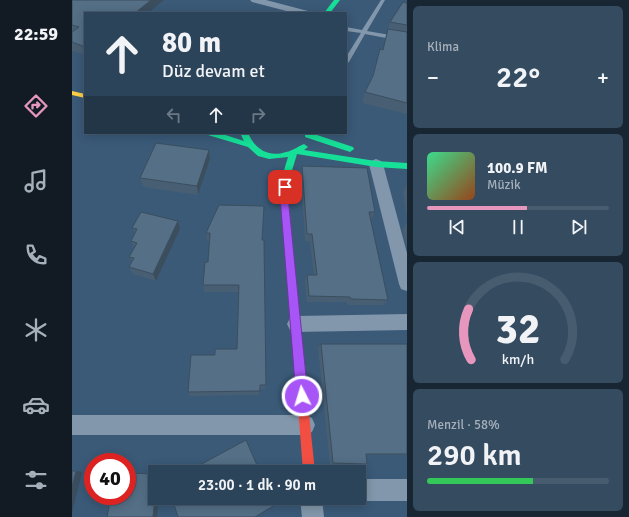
<!DOCTYPE html>
<html lang="tr">
<meta charset="utf-8">
<style>
:root{--surface:#2c445a;--page:#344b60;--text:#f1f3f6;--muted:#a6b0bb;--line:#485c70;--accent:#e797bd}
body{margin:0;font-family:Signika,sans-serif;background:var(--page);color:var(--text);height:100vh;display:flex;flex-direction:column;font-size:15px;white-space:nowrap}
*{box-sizing:border-box;margin:0}
p{font-size:13px;color:var(--muted)}
.icon{flex:none;width:22px;height:22px;fill:none;stroke:currentColor;stroke-width:2;stroke-linecap:round;stroke-linejoin:round}
.map{position:relative;flex:1;overflow:hidden}
.drawer{display:flex;flex-direction:column;gap:6px;padding:6px;background:#182532;width:222px}
.drawer>*{flex:none}
.guide{position:absolute;left:12px;top:12px;width:263px;height:122px;border-radius:0px;box-shadow:0 2px 10px #0003,0 0 0 1px var(--line);background:#2c445a;color:var(--text);overflow:hidden}
.speed{position:absolute;left:12px;top:453px;display:flex;gap:8px;font-size:20px;font-weight:700;text-align:center}
.speed>*{display:grid;place-content:center;width:52px;height:52px;border-radius:50%;background:var(--surface);box-shadow:0 2px 10px #0003,0 0 0 1px var(--line);line-height:1}
.speed .limit{border:6px solid #d22;background:#fff;color:#111}
.pin{position:absolute;display:grid;place-items:center;width:34px;height:34px;color:#fff;margin:-17px;border-radius:8px;box-shadow:0 2px 6px #0006}
.me{position:absolute;width:44px;margin:-22px;rotate:355deg;stroke-linejoin:round;filter:drop-shadow(0 0 3px #0008)}
.turn{display:flex;align-items:center;gap:14px;height:84px;padding:0 12px;font-size:18px}
.turn .icon{width:52px;height:52px;stroke-width:2.5}
.turn b{display:block;font-size:28px;line-height:34px}
.lanes{display:flex;align-items:center;height:38px;padding:0 12px;background:#0003;justify-content:center;gap:20px;direction:ltr}
.lanes .off{opacity:.35}
.big{font-size:30px;font-weight:600;line-height:1.1}
.drawer .tile{flex:1;display:flex;flex-direction:column;justify-content:center;gap:6px;min-width:0;padding:0 14px;border-radius:6px;background:var(--page)}
.drawer .dial{align-items:center;gap:0}
.dial svg{height:104px;overflow:visible;fill:none;stroke:var(--line);stroke-width:7;stroke-linecap:round;text-anchor:middle}
.dial text{fill:var(--text);stroke:none}
.song{display:flex;align-items:center;gap:12px}
.cover{width:48px;height:48px;border-radius:6px;background:linear-gradient(135deg,hsl(150 70% 55%),hsl(20 70% 35%))}
.played{height:4px;border-radius:2px;background:linear-gradient(90deg,var(--accent) 55%,var(--line) 55%)}
.keys{display:flex;justify-content:space-around;direction:ltr}
.heat{display:flex;justify-content:space-between;align-items:center;font-size:22px;direction:ltr}
.charge{height:6px;border-radius:3px;background:linear-gradient(90deg,#34c759 58%,var(--line) 0)}
.trip{position:absolute;left:76px;top:465px;width:218px;height:40px;border-radius:0px;background:var(--surface);box-shadow:0 2px 10px #0003,0 0 0 1px var(--line);font-weight:600;line-height:40px;text-align:center}
main{display:flex;flex:1;min-height:0}
.tabs{display:flex;flex-direction:column;width:72px;justify-content:space-around;align-items:center;background:#121b24;color:var(--muted)}
.tabs .icon{width:28px;height:28px}
.tabs .selected{color:var(--accent)}
.tabs b{font-size:18px;color:var(--text)}
.map>svg:first-child{display:block}
.lines{fill:none;stroke-linecap:round;stroke-linejoin:round}
.lane{fill:#8297ab;fill-rule:evenodd}
.street{fill:#8297ab;fill-rule:evenodd}
.fast{fill:#16e098;fill-rule:evenodd}
.slow{fill:#ffcf43;fill-rule:evenodd}
.jam{fill:#f24e42;fill-rule:evenodd}
.wall{fill:#485f73}
.shaded-wall{fill:#3b4e5e}
.building{fill:#546f86;stroke:#3b4e5e}
.route{fill:#a855f7;stroke:#6d37a1}
</style>
<main>
<nav class="tabs">
<b>22:59</b>
<svg class="icon selected" aria-label="directions" viewBox="0 0 24 24"><path d="M12 3l9 9-9 9-9-9zM9 14v-3h6M13 9l2 2-2 2"/></svg>
<svg class="icon" aria-label="music" viewBox="0 0 24 24"><path d="M9 18V5l10-2v13"/><circle cx="6" cy="18" r="3"/><circle cx="16" cy="16" r="3"/></svg>
<svg class="icon" aria-label="phone" viewBox="0 0 24 24"><path d="M5 4h4l2 5-3 2q2 4 5 5l2-3 5 2v4C11 20 4 13 5 4z"/></svg>
<svg class="icon" aria-label="climate" viewBox="0 0 24 24"><path d="M12 3v18M4 7l16 10M4 17L20 7"/></svg>
<svg class="icon" aria-label="car" viewBox="0 0 24 24"><path d="M5 17H2v-5l4-1 3-4h7l3 4 3 1v5h-3M9 17h6M6 11h13"/><circle cx="7" cy="17" r="2"/><circle cx="17" cy="17" r="2"/></svg>
<svg class="icon" aria-label="filters" viewBox="0 0 24 24"><path d="M4 7h16M4 17h16"/><circle cx="9" cy="7" r="2"/><circle cx="15" cy="17" r="2"/></svg>
</nav>
<div class="map">
<svg width="335" height="517" viewBox="0 0 335 517">
<rect width="100%" height="100%" fill="#3a5a78"/>
<g class="lines">
<path class="lane" d="M309 0H313L295 31 335 38V42L293 34 277 62 274 64V57L289 33 274 31V27L290 30Z"/>
<g class="street">
<path d="M178 0H194L236 11 238 13H222L180 2Z"/>
<path d="M304 159 309 161 311 164 335 253V291L329 289 327 284 297 164 299 161Z"/>
<path d="M335 314V330L224 332 218 330 215 324 218 318 224 316Z"/>
<path d="M0 415H233L240 418 243 425 240 432 233 435H0Z"/>
<path d="M287 479H335V501H287L280 498H287Z"/>
<path d="M228 498H250L252 517H230Z"/>
</g>
<g class="fast">
<path d="M262 0H268L258 13H252Z"/>
<path d="M135 133H147L172 141 168 133H176C183 149 196 158 214 152 221 151 226 146 232 144L236 147 232 150 304 161 335 163V169L304 167 225 154 218 177 216 196 235 394 234 398 230 399 226 398 225 394 208 196 210 177 216 157 197 159 186 156 176 147 136 135Z"/>
<path d="M233 133H239L281 147 282 149 278 152 233 137Z"/>
</g>
<path class="slow" d="M0 91 13 94V98L0 95Z"/>
<path class="jam" d="M230 389 234 390 235 394 243 472H231L225 394 226 390Z"/>
</g>
<g class="wall">
<path d="M0 0H92L76 13H13V55L0 51Z"/>
<path d="M335 3V114L290 103 293 92 299 80 308 49 310 50 318 22Z"/>
<path d="M137 150 138 159 126 195 71 187 68 178Z"/>
<path d="M230 166 303 212 299 220 316 300 311 305H275V302H235L233 281 235 275H242L238 241H233L229 174Z"/>
<path d="M335 184V219L331 192Z"/>
<path d="M147 205 190 240 194 385 193 389H188L187 395 118 396 116 392 143 355 165 349 167 292H132L131 285 136 262 138 241H135L134 233Z"/>
<path d="M106 221 108 229 84 281 61 274 57 267 60 262 57 257 62 248 59 241 63 233 60 228Z"/>
<path d="M335 223V248L330 230Z"/>
<path d="M249 344H335V455H294L295 464 290 465 258 464 246 348Z"/>
</g>
<g class="shaded-wall">
<path d="M79 0H92L76 13H63Z"/>
<path d="M137 150 138 159 126 195 125 186Z"/>
<path d="M106 221 108 229 84 281 81 274Z"/>
<path d="M4 471 10 472 0 513V487Z"/>
<path d="M83 474V491H80Z"/>
<path d="M83 498H87L85 517H81Z"/>
</g>
<g class="building">
<path d="M0 0H79L63 13H13V47L0 42V32L7 27 0 25Z"/>
<path d="M331 2 335 3V25L318 22Z"/>
<path d="M316 29 335 32V103L293 92 301 76 308 49 311 50Z"/>
<path d="M84 143 137 150 125 186 68 178Z"/>
<path d="M230 166 295 168 303 212H297L316 300 279 299 278 297 237 296 235 275H245L240 234H235Z"/>
<path d="M147 205 192 206 190 240H192L194 385H188V391L116 392 119 355H143V349H165L167 285H131L133 262H136L138 233H134Z"/>
<path d="M69 212 106 221 81 274 57 267 62 258 57 257 65 243 59 241 65 229 60 228Z"/>
<path d="M249 344H335V454H294L295 464 261 463Z"/>
<path d="M174 440 188 472H115Z"/>
<path d="M0 471H4L0 487Z"/>
<path d="M55 473 83 474 80 491 83 490V498L81 517H35L39 496H55Z"/>
<path d="M100 498H200L203 505 183 517H106Z"/>
</g>
<path class="route" d="M213 184 217 187 216 196 236 396 234 400 230 402 226 400 224 396 208 196 209 187Z"/>
</svg>
<div class="speed"><div class="limit">40</div></div>
<div class="pin" style="left:213px;top:187px;background:#d93025"><svg class="icon" aria-label="arrive" viewBox="0 0 24 24"><path d="M6 21V4h12l-3 4 3 4H6"/></svg></div>
<svg class="me" style="left:230px;top:396px" viewBox="-20 -20 40 40"><circle r="17" fill="#a855f7" stroke="#fff" stroke-width="3"/><path d="M0-11L8 9 0 5-8 9z" fill="#fff"/></svg>
<div class="trip">23:00 · 1 dk · 90 m</div>
<div class="guide">
<div class="turn"><svg class="icon" aria-label="ahead" viewBox="0 0 24 24"><path d="M12 20V5M6 11l6-6 6 6"/></svg><div><b>80 m</b>Düz devam et</div></div>
<div class="lanes"><svg class="icon off" aria-label="left" viewBox="0 0 24 24"><path d="M17 20v-9H6M10 6l-5 5 5 5"/></svg><svg class="icon" aria-label="ahead" viewBox="0 0 24 24"><path d="M12 20V5M6 11l6-6 6 6"/></svg><svg class="icon off" aria-label="right" viewBox="0 0 24 24"><path d="M7 20v-9h11M14 6l5 5-5 5"/></svg></div>
</div>
</div>
<section class="drawer">
<div class="tile"><p>Klima</p>
<div class="heat"><a>−</a><b class="big">22°</b><a>+</a></div>
</div>
<div class="tile">
<div class="song"><i class="cover"></i><div><b>100.9 FM</b><p>Müzik</p></div></div>
<div class="played"></div>
<div class="keys"><svg class="icon" aria-label="previous" viewBox="0 0 24 24"><path d="M18 5L8 12l10 7zM5 5v14"/></svg><svg class="icon" aria-label="pause" viewBox="0 0 24 24"><path d="M8 5v14M16 5v14"/></svg><svg class="icon" aria-label="next" viewBox="0 0 24 24"><path d="M6 5l10 7-10 7zM19 5v14"/></svg></div>
</div>
<div class="tile dial"><svg viewBox="0 0 100 80">
<path d="M14 69A42 42 0 1 1 86 69"/>
<path d="M14 69A42 42 0 0 1 12 30" stroke="#e797bd"/>
<text x="50" y="56" font-size="32" font-weight="700">32</text>
<text x="50" y="72" font-size="11">km/h</text>
</svg></div>
<div class="tile"><p>Menzil · 58%</p><b class="big">290 km</b><div class="charge"></div></div>
</section>
</main>
